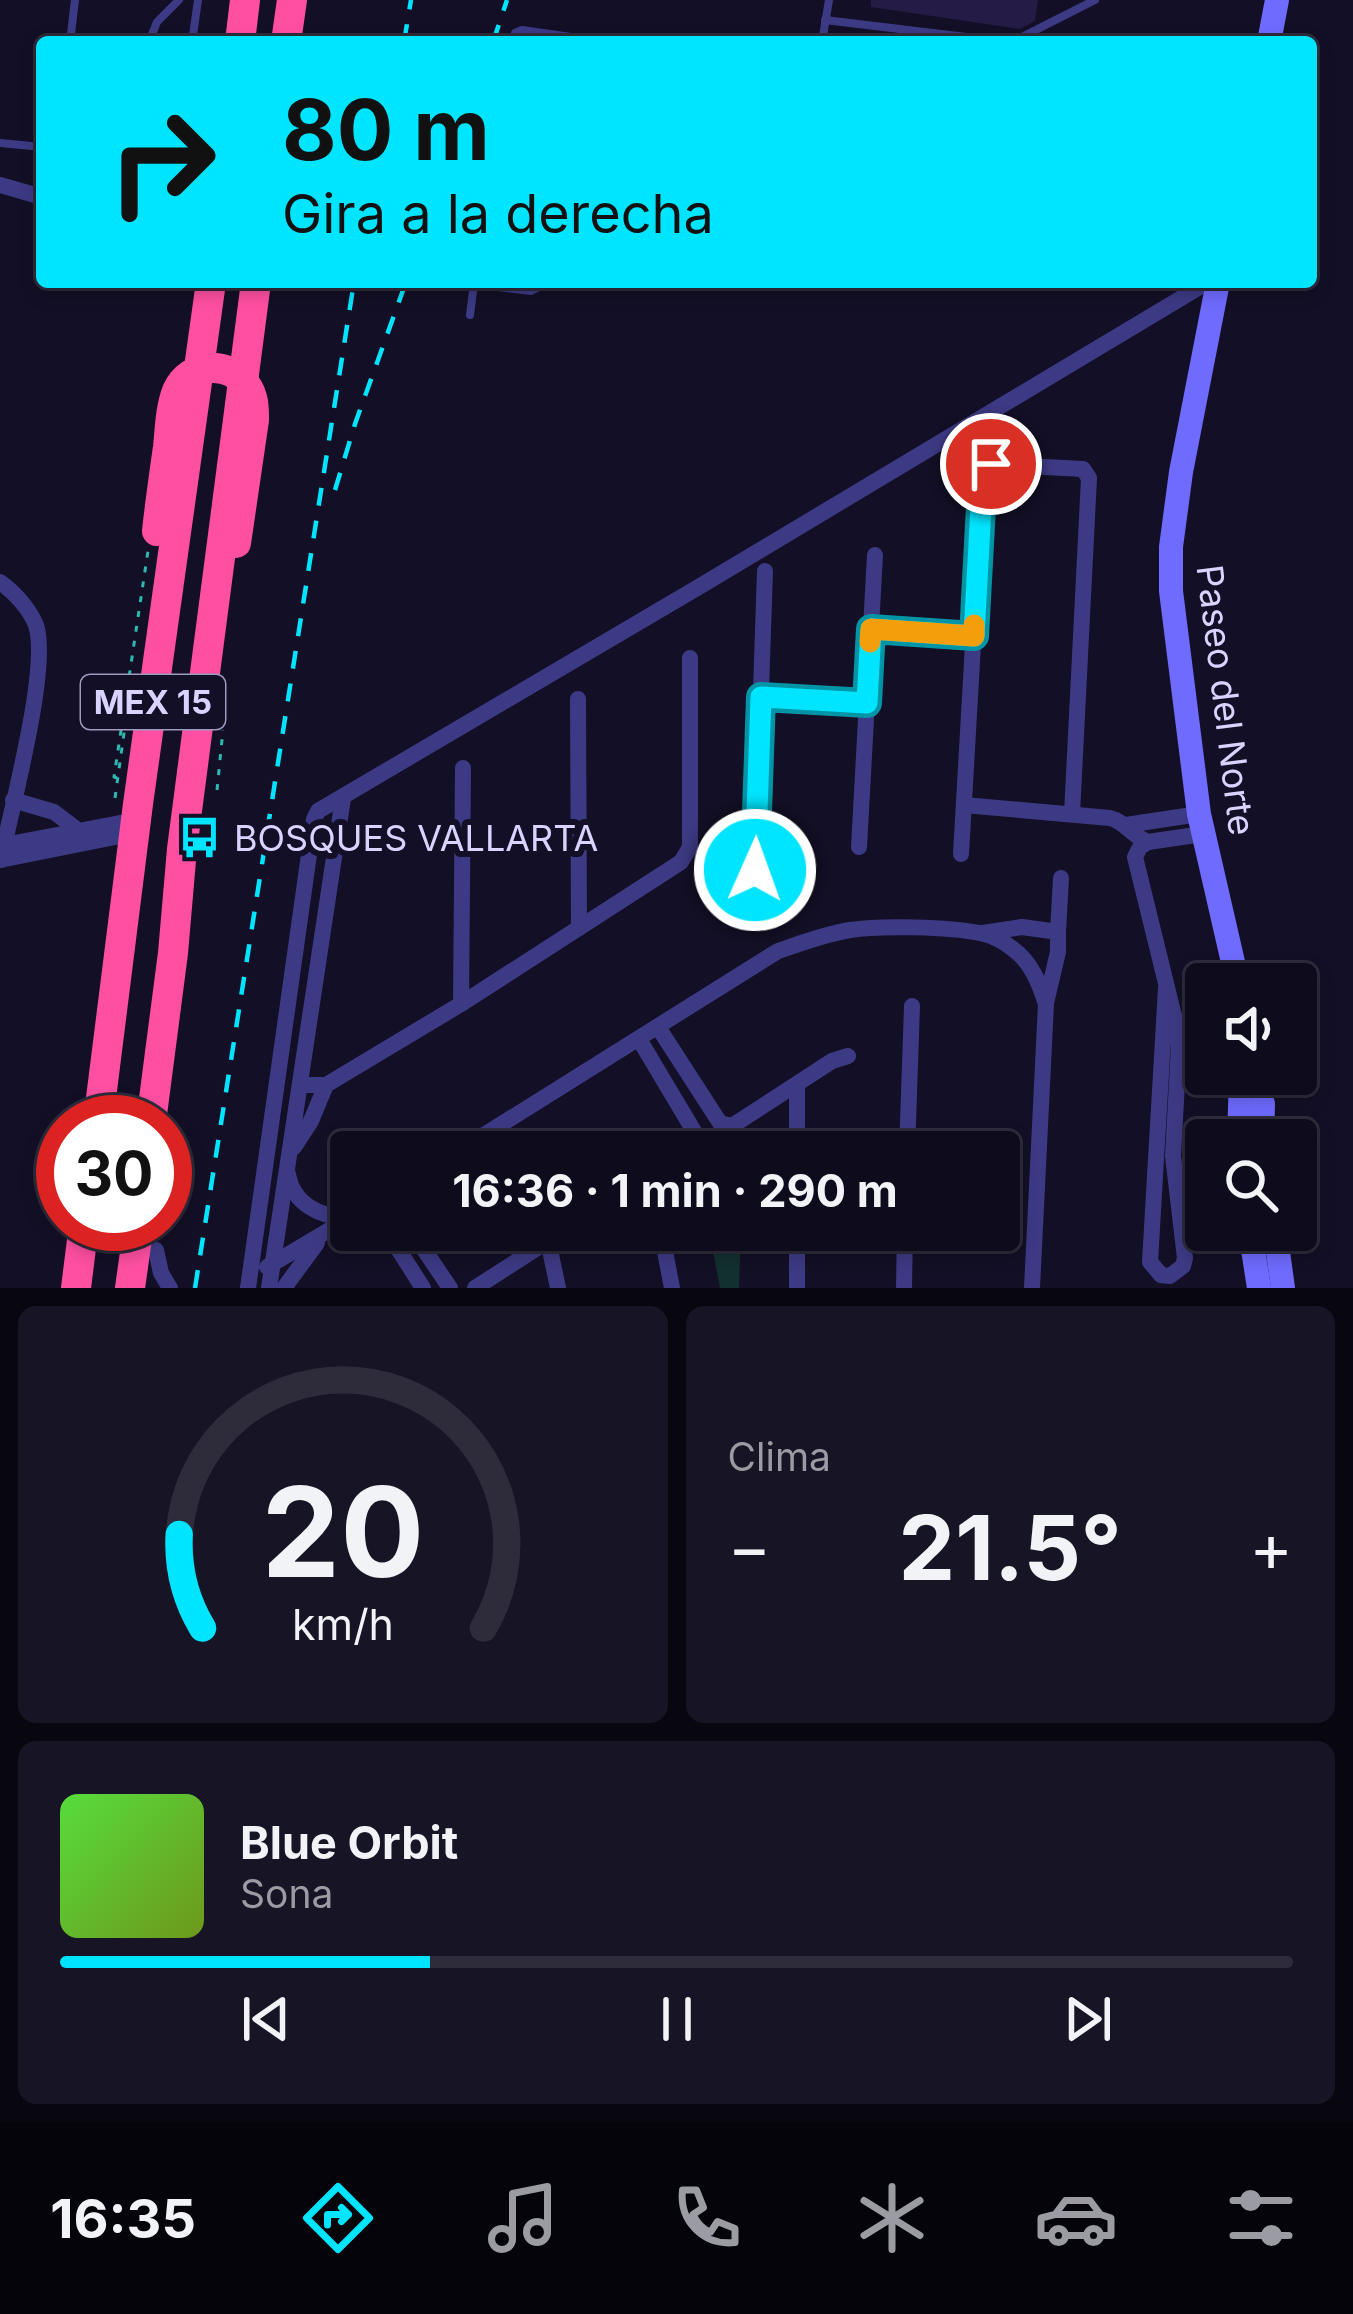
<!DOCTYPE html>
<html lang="es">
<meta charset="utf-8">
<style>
:root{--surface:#0e0b1c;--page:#171425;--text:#f1f3f6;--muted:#9b9ba3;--line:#2e2b3b;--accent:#00e5ff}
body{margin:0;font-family:Inter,sans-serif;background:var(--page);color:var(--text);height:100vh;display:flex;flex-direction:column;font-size:45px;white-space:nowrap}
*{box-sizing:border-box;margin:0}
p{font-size:39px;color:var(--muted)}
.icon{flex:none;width:66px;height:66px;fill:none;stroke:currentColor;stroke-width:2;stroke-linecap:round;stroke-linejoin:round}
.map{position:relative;height:1288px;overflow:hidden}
.sheet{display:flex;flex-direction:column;gap:18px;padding:18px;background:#08060f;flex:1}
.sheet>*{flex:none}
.banner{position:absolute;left:36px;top:36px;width:1281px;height:252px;border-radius:12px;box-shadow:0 6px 18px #0003,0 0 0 3px var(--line);background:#00e5ff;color:#111;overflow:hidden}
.controls{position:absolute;left:1185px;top:963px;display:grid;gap:24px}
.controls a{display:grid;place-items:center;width:132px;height:132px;border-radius:12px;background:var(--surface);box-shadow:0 6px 18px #0003,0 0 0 3px var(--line);font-size:60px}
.speed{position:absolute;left:36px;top:1095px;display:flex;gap:24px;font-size:60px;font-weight:700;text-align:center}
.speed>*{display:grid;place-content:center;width:156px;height:156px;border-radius:50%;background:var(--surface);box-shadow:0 6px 18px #0003,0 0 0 3px var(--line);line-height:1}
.speed .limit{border:18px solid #d22;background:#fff;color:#111}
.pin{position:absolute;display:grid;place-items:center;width:102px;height:102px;color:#fff;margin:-51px;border:6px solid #fff;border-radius:50%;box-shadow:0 3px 12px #0007}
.me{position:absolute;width:132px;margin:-66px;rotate:2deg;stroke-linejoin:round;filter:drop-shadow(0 0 9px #0008)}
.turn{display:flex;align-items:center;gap:42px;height:252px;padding:0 48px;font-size:54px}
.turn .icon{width:156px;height:156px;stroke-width:2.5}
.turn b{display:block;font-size:84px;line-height:102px}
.big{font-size:90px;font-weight:700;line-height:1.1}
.sheet .widget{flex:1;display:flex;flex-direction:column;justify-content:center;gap:18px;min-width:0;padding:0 42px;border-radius:18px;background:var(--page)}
.sheet .dial{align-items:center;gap:0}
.dial svg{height:312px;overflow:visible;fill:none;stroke:var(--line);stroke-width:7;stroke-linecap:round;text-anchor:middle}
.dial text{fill:var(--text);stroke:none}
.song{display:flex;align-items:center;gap:36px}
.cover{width:144px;height:144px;border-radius:18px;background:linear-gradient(135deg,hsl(110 70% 55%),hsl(80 70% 35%))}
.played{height:12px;border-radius:6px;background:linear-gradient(90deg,var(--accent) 30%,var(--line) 30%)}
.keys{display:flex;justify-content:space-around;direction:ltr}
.heat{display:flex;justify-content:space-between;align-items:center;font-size:66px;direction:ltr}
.sheet .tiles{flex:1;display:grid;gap:18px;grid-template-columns:1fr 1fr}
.widget:last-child{grid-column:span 2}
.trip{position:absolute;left:330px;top:1131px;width:690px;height:120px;border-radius:12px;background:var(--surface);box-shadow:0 6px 18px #0003,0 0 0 3px var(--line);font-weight:700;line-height:120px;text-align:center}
.dock{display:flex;height:192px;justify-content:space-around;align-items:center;background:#06040b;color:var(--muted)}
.dock .icon{width:84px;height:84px}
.dock .on{color:var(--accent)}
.dock b{font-size:54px;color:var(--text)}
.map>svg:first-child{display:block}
.green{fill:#12302f}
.building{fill:#241b47}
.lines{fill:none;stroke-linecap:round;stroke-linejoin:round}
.path{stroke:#2fb8b0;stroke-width:3;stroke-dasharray:6 9;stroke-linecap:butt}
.lane{stroke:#3d3a85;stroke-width:8}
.street{stroke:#3d3a85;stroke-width:16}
.secondary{stroke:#6f6bff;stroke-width:24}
.highway{stroke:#ff4fa3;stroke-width:30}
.rail{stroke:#00e5ff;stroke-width:4.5;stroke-dasharray:18 15;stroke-linecap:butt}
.highway-bridge{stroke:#ff4fa3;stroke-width:30}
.route-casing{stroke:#0095a6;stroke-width:30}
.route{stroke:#00e5ff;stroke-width:21}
.slow{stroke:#f59e0b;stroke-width:21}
.labels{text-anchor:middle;stroke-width:12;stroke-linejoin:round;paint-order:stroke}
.shield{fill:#130f26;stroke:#9e99be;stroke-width:3}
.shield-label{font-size:33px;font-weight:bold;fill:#d9d4ff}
.street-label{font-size:36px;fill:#d9d4ff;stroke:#130f26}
.poi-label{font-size:36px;fill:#d9d4ff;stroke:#130f26;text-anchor:start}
</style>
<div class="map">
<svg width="1353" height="1288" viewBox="0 0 1353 1288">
<rect width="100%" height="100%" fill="#130f26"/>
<path class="green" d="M709 1230H741L739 1288H720Z"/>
<path class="building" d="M871 0H1038L1035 21 1020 29 871 7Z"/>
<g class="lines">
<g class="path">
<path d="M117 778 114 777 148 551"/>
<path d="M217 790 223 730"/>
<path d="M115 798 126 719"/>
</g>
<g class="lane">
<path d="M825 20 966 37"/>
<path d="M70 42 75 0"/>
<path d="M149 42 157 22 179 0"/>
<path d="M192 42 198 0"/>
<path d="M512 42 515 33 522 30 606 42"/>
<path d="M822 42 829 0"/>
<path d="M1012 42 1095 0"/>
<path d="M0 143 42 147"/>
<path d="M474 284 531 291 549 282"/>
<path d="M470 315 474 283"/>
</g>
<g class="street">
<path d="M0 185 42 197"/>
<path d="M0 582C14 592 29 608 36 625 50 668 11 809 1 860"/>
<path d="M871 629 974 636"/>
<path d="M761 697 867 703"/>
<path d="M578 699 579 928"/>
<path d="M13 800 54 812 79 831"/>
<path d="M964 805 1110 818C1126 822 1133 837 1148 842L1203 834"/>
<path d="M1126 825 1199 814"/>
<path d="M1148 842 1140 847 1135 857 1176 1024 1179 1046 1173 1156 1185 1258 1183 1266 1170 1276 1161 1275 1150 1262 1166 988"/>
<path d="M4 845 136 820"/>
<path d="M859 847 875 555"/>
<path d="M961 854 983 470 990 464 1083 469 1089 478 1072 814"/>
<path d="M0 860 135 833"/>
<path d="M755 870 765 571"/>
<path d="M1058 932 1061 878"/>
<path d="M983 933 1022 927 1058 932V952L1046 1003"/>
<path d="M461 1004 463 768"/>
<path d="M658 1027 720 1123 732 1126 832 1061 848 1056"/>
<path d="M639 1039 698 1138 695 1152"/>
<path d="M300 1085H326L461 1004 681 862 690 847V658"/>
<path d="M797 1086V1152"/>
<path d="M294 1147 311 1121 326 1085"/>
<path d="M457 1152 778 951C802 943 825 934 850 930 881 925 949 927 980 933 991 935 1005 942 1013 949 1032 963 1039 983 1046 1004L1032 1288"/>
<path d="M907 1152 912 1006"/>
<path d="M288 1174C293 1204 320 1217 348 1218"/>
<path d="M386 1230 423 1288"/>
<path d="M411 1230 450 1288"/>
<path d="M661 1230 672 1288"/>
<path d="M797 1230V1288"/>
<path d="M546 1231 558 1288"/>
<path d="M156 1250 161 1273 170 1288"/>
<path d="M267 1267 351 1217"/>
<path d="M248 1288 314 819 318 811 702 585 1208 282"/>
<path d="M269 1288 343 798"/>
<path d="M284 1288 317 1243"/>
<path d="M475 1288 548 1241"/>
<path d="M904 1288 905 1230"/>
</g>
<g class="secondary">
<path d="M1269 42 1277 0"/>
<path d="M1218 282 1181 472 1171 547V591L1199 814 1238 984"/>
<path d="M1239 1140 1241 1074"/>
<path d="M1262 1140 1263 1104"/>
<path d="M1250 1230 1259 1288"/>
<path d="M1275 1230 1283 1288"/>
</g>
<g class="highway">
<path d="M240 42 245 0"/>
<path d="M286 42 292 0"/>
<path d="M98 1122 138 804 211 282"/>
<path d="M151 1122 173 953 182 849 256 282"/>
<path d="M76 1288 84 1224"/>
<path d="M130 1288 139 1224"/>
</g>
<g class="rail">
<path d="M404 42 411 0"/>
<path d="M493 42 507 0"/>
<path d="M335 490 355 424 406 282"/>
<path d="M195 1288 354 282"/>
</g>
<path class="highway-bridge" d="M157 531C160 503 164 475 168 447 170 429 170 409 177 391 189 363 229 360 246 385 254 396 254 407 254 420L236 543"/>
</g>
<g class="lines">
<defs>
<path id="route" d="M755 870 761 697 867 703 871 629 974 636 983 470 991 464"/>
</defs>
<use href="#route" class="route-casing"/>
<use href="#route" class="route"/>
<path class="slow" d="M870 642 871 629 974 636V625"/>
</g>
<defs>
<symbol id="bus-bare" viewBox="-9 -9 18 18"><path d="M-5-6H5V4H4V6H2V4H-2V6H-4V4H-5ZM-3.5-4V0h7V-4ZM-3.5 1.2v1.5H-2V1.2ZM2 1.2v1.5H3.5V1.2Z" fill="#00e5ff" stroke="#130f26" stroke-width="2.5" paint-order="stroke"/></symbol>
</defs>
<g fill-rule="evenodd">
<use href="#bus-bare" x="170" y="808" width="59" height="59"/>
</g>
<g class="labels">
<rect class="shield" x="81" y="675" width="144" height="54" rx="9"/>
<g class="shield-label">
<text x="153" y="714">MEX 15</text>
</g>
<g class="street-label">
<text transform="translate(1226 700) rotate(83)" y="13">Paseo del Norte</text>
</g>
<g class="poi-label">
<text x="234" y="851">BOSQUES VALLARTA</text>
</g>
</g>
</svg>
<div class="controls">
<a><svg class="icon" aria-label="sound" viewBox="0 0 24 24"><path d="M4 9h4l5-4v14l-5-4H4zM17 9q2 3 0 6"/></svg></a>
<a><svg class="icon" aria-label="search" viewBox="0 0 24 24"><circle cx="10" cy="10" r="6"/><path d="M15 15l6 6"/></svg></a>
</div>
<div class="speed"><div class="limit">30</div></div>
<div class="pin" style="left:991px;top:464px;background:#d93025"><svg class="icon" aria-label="arrive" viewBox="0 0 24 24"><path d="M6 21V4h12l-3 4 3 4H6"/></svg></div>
<svg class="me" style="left:755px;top:870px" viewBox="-20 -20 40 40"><circle r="17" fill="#00e5ff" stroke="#fff" stroke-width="3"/><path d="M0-11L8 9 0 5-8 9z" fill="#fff"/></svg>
<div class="trip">16:36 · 1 min · 290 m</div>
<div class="banner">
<div class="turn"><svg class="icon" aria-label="right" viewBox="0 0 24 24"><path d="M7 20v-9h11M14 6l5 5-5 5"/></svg><div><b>80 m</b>Gira a la derecha</div></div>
</div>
</div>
<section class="sheet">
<div class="tiles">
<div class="widget dial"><svg viewBox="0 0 100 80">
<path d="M14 69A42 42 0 1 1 86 69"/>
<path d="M14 69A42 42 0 0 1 8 45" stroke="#00e5ff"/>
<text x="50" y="56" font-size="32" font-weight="700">20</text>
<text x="50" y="72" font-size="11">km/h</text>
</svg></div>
<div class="widget"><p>Clima</p>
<div class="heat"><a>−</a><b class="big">21.5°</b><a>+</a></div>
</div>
<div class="widget">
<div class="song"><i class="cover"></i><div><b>Blue Orbit</b><p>Sona</p></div></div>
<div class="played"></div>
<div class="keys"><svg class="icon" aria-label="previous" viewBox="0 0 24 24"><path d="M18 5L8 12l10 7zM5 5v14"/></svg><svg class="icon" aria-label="pause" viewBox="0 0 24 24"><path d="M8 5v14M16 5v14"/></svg><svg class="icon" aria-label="next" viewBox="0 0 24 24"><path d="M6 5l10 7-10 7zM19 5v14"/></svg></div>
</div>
</div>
</section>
<nav class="dock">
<b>16:35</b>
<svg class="icon on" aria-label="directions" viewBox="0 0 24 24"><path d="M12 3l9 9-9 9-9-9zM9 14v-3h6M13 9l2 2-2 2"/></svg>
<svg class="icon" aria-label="music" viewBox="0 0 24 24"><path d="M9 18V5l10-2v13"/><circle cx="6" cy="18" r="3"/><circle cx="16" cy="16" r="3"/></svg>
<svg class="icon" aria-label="phone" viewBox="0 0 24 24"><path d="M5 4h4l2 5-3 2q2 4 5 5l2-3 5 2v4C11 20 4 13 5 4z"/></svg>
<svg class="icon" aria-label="climate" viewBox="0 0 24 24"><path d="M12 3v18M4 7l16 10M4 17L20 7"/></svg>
<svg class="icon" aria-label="car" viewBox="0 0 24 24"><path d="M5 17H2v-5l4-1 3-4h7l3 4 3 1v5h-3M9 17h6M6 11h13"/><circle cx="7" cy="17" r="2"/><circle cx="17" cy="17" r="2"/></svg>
<svg class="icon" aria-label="filters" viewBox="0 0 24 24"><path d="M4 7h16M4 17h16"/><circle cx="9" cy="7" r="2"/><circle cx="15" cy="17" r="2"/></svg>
</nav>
